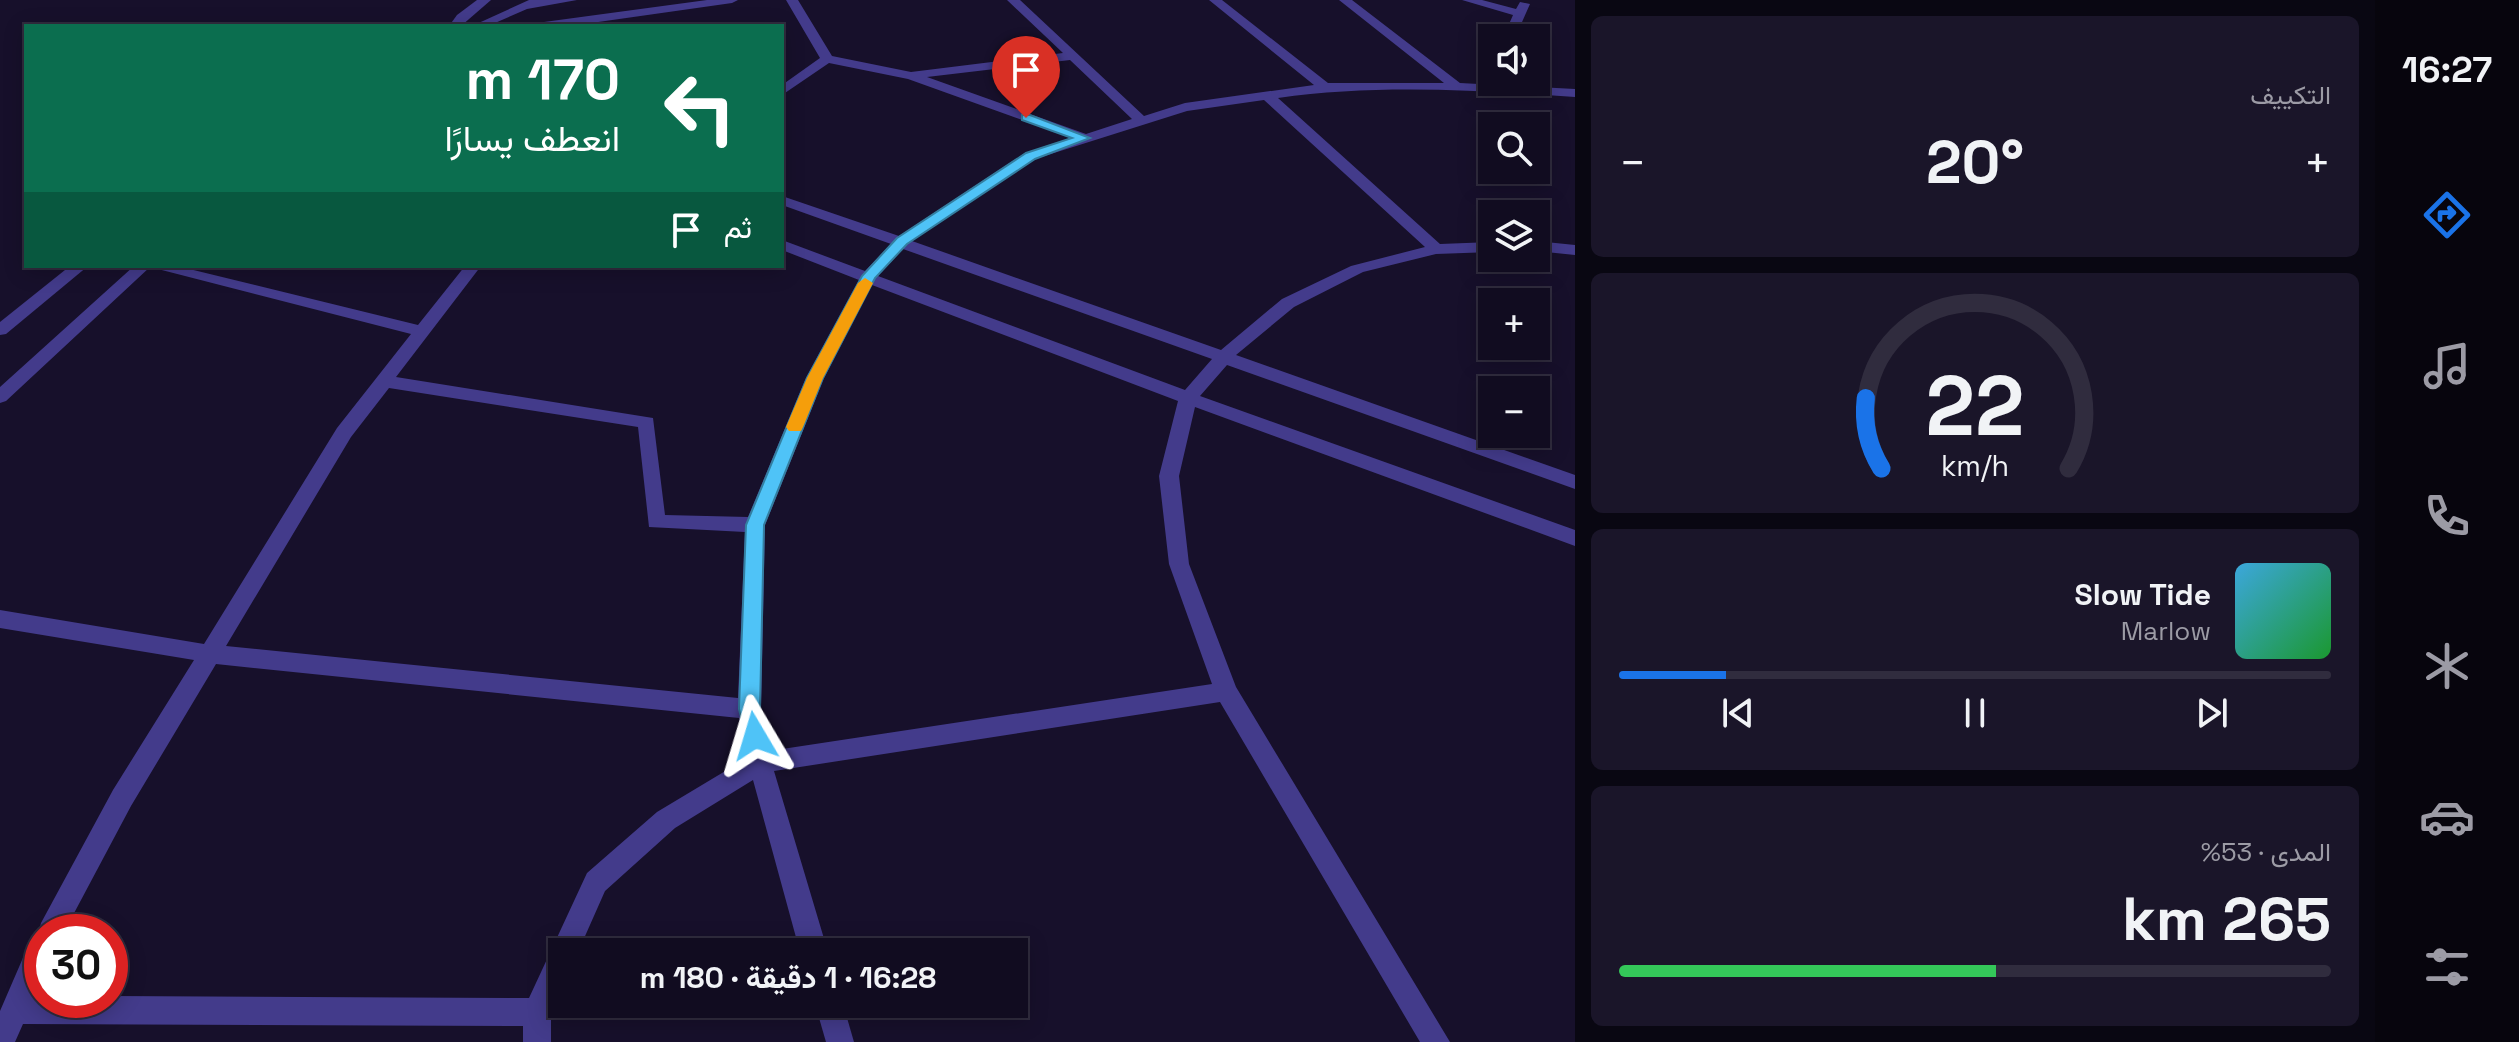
<!DOCTYPE html>
<html lang="ar">
<meta charset="utf-8">
<style>
:root{--surface:#110c20;--page:#1a1529;--text:#f1f3f6;--muted:#9c9ba5;--line:#302c3e;--accent:#1a73e8}
body{margin:0;font-family:"Space Grotesk",Vazirmatn,sans-serif;background:var(--page);color:var(--text);direction:rtl;height:100vh;display:flex;flex-direction:column;font-size:30px;white-space:nowrap}
*{box-sizing:border-box;margin:0}
p{font-size:26px;color:var(--muted)}
.icon{flex:none;width:44px;height:44px;fill:none;stroke:currentColor;stroke-width:2;stroke-linecap:round;stroke-linejoin:round}
.map{position:relative;flex:1;overflow:hidden;direction:ltr}
.details{display:flex;flex-direction:column;gap:16px;padding:16px;background:#090712;width:800px}
.details>*{flex:none}
.guide{position:absolute;left:24px;top:24px;width:760px;height:244px;border-radius:0px;box-shadow:0 4px 20px #0003,0 0 0 2px var(--line);direction:rtl;background:#0b6e4f;color:#fff;overflow:hidden}
.fabs{position:absolute;left:1478px;top:24px;display:grid;gap:16px}
.fabs a{display:grid;place-items:center;width:72px;height:72px;border-radius:0px;background:var(--surface);box-shadow:0 4px 20px #0003,0 0 0 2px var(--line);font-size:40px}
.speed{position:absolute;left:24px;top:914px;display:flex;gap:16px;font-size:40px;font-weight:700;text-align:center}
.speed>*{display:grid;place-content:center;width:104px;height:104px;border-radius:50%;background:var(--surface);box-shadow:0 4px 20px #0003,0 0 0 2px var(--line);line-height:1}
.speed .limit{border:12px solid #d22;background:#fff;color:#111}
.pin{position:absolute;display:grid;place-items:center;width:68px;height:68px;color:#fff;margin:-82px -34px;border-radius:50% 50% 50% 0;rotate:-45deg;box-shadow:0 0 8px #0007}
.pin .icon{rotate:45deg}
.me{position:absolute;width:88px;margin:-44px;rotate:353deg;stroke-linejoin:round;filter:drop-shadow(0 0 6px #0008)}
.turn{display:flex;align-items:center;gap:28px;height:168px;padding:0 32px;font-size:36px}
.turn .icon{width:104px;height:104px;stroke-width:2.5}
.turn b{display:block;font-size:56px;line-height:68px}
.then{display:flex;align-items:center;height:76px;padding:0 32px;background:#0003;gap:16px;font-size:30px}
.big{font-size:60px;font-weight:700;line-height:1.1}
.details .widget{flex:1;display:flex;flex-direction:column;justify-content:center;gap:12px;min-width:0;padding:0 28px;border-radius:12px;background:var(--page)}
.details .dial{align-items:center;gap:0}
.dial svg{height:208px;overflow:visible;fill:none;stroke:var(--line);stroke-width:7;stroke-linecap:round;text-anchor:middle}
.dial text{fill:var(--text);stroke:none}
.song{display:flex;align-items:center;gap:24px}
.cover{width:96px;height:96px;border-radius:12px;background:linear-gradient(135deg,hsl(200 70% 55%),hsl(130 70% 35%))}
.played{height:8px;border-radius:4px;background:linear-gradient(90deg,var(--accent) 15%,var(--line) 15%)}
.keys{display:flex;justify-content:space-around;direction:ltr}
.heat{display:flex;justify-content:space-between;align-items:center;font-size:44px;direction:ltr}
.charge{height:12px;border-radius:6px;background:linear-gradient(90deg,#34c759 53%,var(--line) 0)}
.trip{position:absolute;left:548px;top:938px;width:480px;height:80px;border-radius:0px;background:var(--surface);box-shadow:0 4px 20px #0003,0 0 0 2px var(--line);font-weight:700;line-height:80px;text-align:center;direction:rtl}
main{display:flex;flex:1;min-height:0}
.dock{display:flex;flex-direction:column;width:144px;justify-content:space-around;align-items:center;background:#07050d;color:var(--muted)}
.dock .icon{width:56px;height:56px}
.dock .selected{color:var(--accent)}
.dock b{font-size:36px;color:var(--text)}
.map>svg:first-child{display:block}
.lines{fill:none;stroke-linecap:round;stroke-linejoin:round}
.minor{fill:#433b8b;fill-rule:evenodd}
.route{fill:#4fc3f7;stroke:#337fa1;stroke-width:2}
.slow{fill:#f59e0b}
</style>
<main>
<nav class="dock">
<b>16:27</b>
<svg class="icon selected" aria-label="directions" viewBox="0 0 24 24"><path d="M12 3l9 9-9 9-9-9zM9 14v-3h6M13 9l2 2-2 2"/></svg>
<svg class="icon" aria-label="music" viewBox="0 0 24 24"><path d="M9 18V5l10-2v13"/><circle cx="6" cy="18" r="3"/><circle cx="16" cy="16" r="3"/></svg>
<svg class="icon" aria-label="phone" viewBox="0 0 24 24"><path d="M5 4h4l2 5-3 2q2 4 5 5l2-3 5 2v4C11 20 4 13 5 4z"/></svg>
<svg class="icon" aria-label="climate" viewBox="0 0 24 24"><path d="M12 3v18M4 7l16 10M4 17L20 7"/></svg>
<svg class="icon" aria-label="car" viewBox="0 0 24 24"><path d="M5 17H2v-5l4-1 3-4h7l3 4 3 1v5h-3M9 17h6M6 11h13"/><circle cx="7" cy="17" r="2"/><circle cx="17" cy="17" r="2"/></svg>
<svg class="icon" aria-label="filters" viewBox="0 0 24 24"><path d="M4 7h16M4 17h16"/><circle cx="9" cy="7" r="2"/><circle cx="15" cy="17" r="2"/></svg>
</nav>
<section class="details">
<div class="widget"><p>التكييف</p>
<div class="heat"><a>−</a><b class="big">20°</b><a>+</a></div>
</div>
<div class="widget dial"><svg viewBox="0 0 100 80">
<path d="M14 69A42 42 0 1 1 86 69"/>
<path d="M14 69A42 42 0 0 1 8 42" stroke="#1a73e8"/>
<text x="50" y="56" font-size="32" font-weight="700">22</text>
<text x="50" y="72" font-size="11">km/h</text>
</svg></div>
<div class="widget">
<div class="song"><i class="cover"></i><div><b>Slow Tide</b><p>Marlow</p></div></div>
<div class="played"></div>
<div class="keys"><svg class="icon" aria-label="previous" viewBox="0 0 24 24"><path d="M18 5L8 12l10 7zM5 5v14"/></svg><svg class="icon" aria-label="pause" viewBox="0 0 24 24"><path d="M8 5v14M16 5v14"/></svg><svg class="icon" aria-label="next" viewBox="0 0 24 24"><path d="M6 5l10 7-10 7zM19 5v14"/></svg></div>
</div>
<div class="widget"><p>المدى · 53%</p><b class="big">265 km</b><div class="charge"></div></div>
</section>
<div class="map">
<svg width="1575" height="1042" viewBox="0 0 1575 1042">
<rect width="100%" height="100%" fill="#17102b"/>
<g class="lines">
<g class="minor">
<path d="M477 0H491L461 26H449L457 15Z"/>
<path d="M529 0H577L527 9 488 26H472Z"/>
<path d="M707 0H738L732 3 570 26H538L544 22Z"/>
<path d="M786 0H798L832 56 911 72 1063 53 1007 0H1020L1144 116 1185 103 1314 85 1209 0H1222L1328 83H1444L1339 0H1352L1460 83 1575 89V97C1477 90 1375 84 1278 98L1440 244 1492 242V252L1436 254 1363 272 1294 307 1236 355 1575 475V489L1227 365 1200 396 1575 530V546L1195 407 1179 476 1189 564 1236 687 1450 1042H1420L1220 702 774 771 828 952H800L753 780 675 828 605 891 578 952H562V988L551 1013V1042H523V1026L23 1024 15 1042H0V1011L32 937 38 935 41 923 113 790 194 660 0 628V610L204 644 337 428 411 334 150 267 6 401 0 403V387L134 266H177L418 325 465 266H481L396 377 653 418 665 515 748 517 806 378 859 280 782 250V240L865 271 891 244 782 205V196L899 236 1025 153 1072 138 908 79 829 63 782 95V85L820 58ZM1070 60 1132 119 1086 134 927 77ZM1264 100 1425 247 1351 266 1282 299 1221 350 912 241 1035 159 1187 111ZM903 249 1212 359 1185 390 878 276ZM872 285 1178 401 1159 476 1169 564 1212 684 769 751 761 709 765 525 824 378ZM389 388 638 427 649 527 745 532 738 698 226 646 351 437ZM216 664 739 718 747 758 657 812 587 873 529 998 110 996V1000H42V996H35L42 979V932H64L131 806Z"/>
<path d="M1462 0H1482L1516 9 1520 2 1530 4 1515 38H1503L1513 15Z"/>
<path d="M1536 241 1575 245V255L1536 251Z"/>
<path d="M70 266H88L6 334 0 335V322Z"/>
<path d="M815 1004H843L854 1042H826Z"/>
</g>
</g>
<path class="route" d="M1022 115H1030L1090 138 1035 159 907 244 875 278 823 378 764 525 760 709 766 736 763 743 755 746 747 743 739 709 746 525 807 378 862 276 897 238 1026 153 1072 138 1022 120Z"/>
<path class="slow" d="M865 278 873 283 823 378 803 427 801 431H789L786 427 807 378 858 283Z"/>
</svg>
<div class="fabs">
<a><svg class="icon" aria-label="sound" viewBox="0 0 24 24"><path d="M4 9h4l5-4v14l-5-4H4zM17 9q2 3 0 6"/></svg></a>
<a><svg class="icon" aria-label="search" viewBox="0 0 24 24"><circle cx="10" cy="10" r="6"/><path d="M15 15l6 6"/></svg></a>
<a><svg class="icon" aria-label="layers" viewBox="0 0 24 24"><path d="M12 4l9 5-9 5-9-5zM3 14l9 5 9-5"/></svg></a>
<a>+</a>
<a>−</a>
</div>
<div class="speed"><div class="limit">30</div></div>
<div class="pin" style="left:1026px;top:118px;background:#d93025"><svg class="icon" aria-label="arrive" viewBox="0 0 24 24"><path d="M6 21V4h12l-3 4 3 4H6"/></svg></div>
<svg class="me" style="left:755px;top:736px" viewBox="-20 -20 40 40"><path d="M0-17L14 15 0 8-14 15z" fill="#4fc3f7" stroke="#fff" stroke-width="4"/></svg>
<div class="trip">16:28 · 1 دقيقة · 180 m</div>
<div class="guide">
<div class="turn"><svg class="icon" aria-label="left" viewBox="0 0 24 24"><path d="M17 20v-9H6M10 6l-5 5 5 5"/></svg><div><b>170 m</b>انعطف يسارًا</div></div>
<div class="then">ثم<svg class="icon" aria-label="arrive" viewBox="0 0 24 24"><path d="M6 21V4h12l-3 4 3 4H6"/></svg></div>
</div>
</div>
</main>
